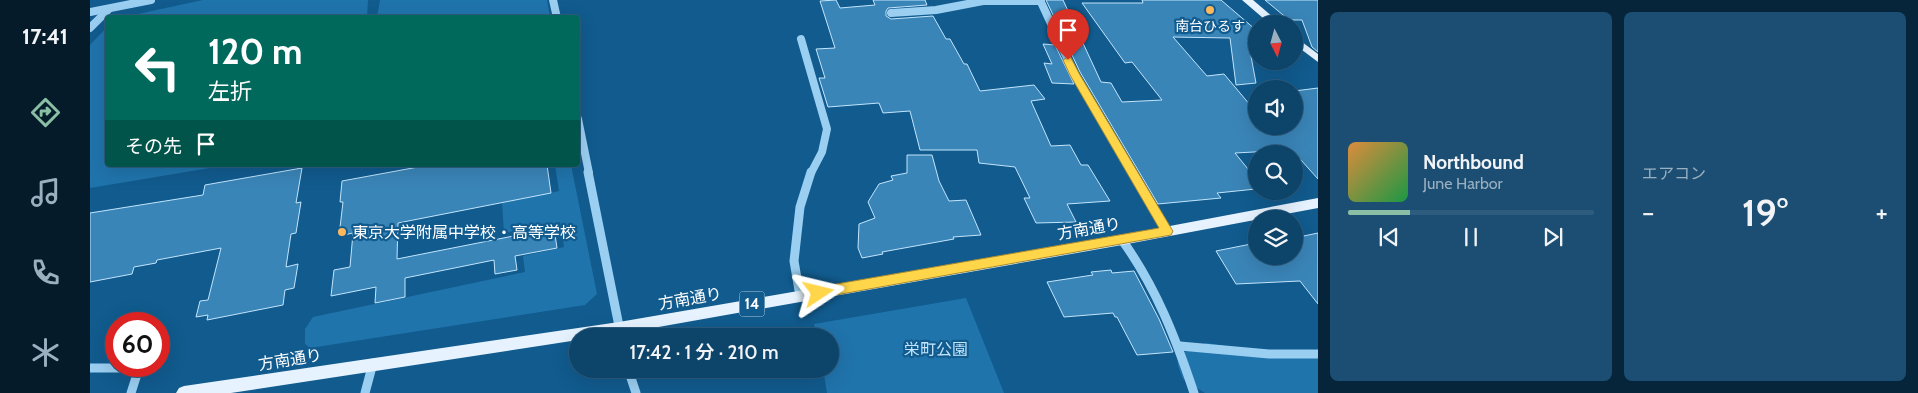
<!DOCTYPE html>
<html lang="ja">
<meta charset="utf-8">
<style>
:root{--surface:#0d446a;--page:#1b4e72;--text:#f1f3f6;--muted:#9ab0c1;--line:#2d5c7e;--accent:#8abfa5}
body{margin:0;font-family:Cabin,"Noto Sans JP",sans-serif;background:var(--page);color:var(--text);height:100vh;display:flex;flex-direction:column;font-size:19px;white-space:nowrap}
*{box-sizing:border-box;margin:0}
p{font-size:16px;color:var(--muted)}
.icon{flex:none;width:28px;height:28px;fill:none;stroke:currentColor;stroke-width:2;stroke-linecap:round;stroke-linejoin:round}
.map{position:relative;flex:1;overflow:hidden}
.panel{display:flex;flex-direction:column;gap:12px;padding:12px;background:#07253a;width:600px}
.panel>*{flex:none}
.banner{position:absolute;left:15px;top:15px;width:475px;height:152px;border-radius:5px;box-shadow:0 5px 20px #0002,0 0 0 1px var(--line);background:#00695c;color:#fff;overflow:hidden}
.needle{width:32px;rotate:174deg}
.buttons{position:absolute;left:1158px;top:15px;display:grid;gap:10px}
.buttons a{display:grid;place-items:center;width:55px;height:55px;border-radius:50%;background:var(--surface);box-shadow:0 5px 20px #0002,0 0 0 1px var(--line);font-size:25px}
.speed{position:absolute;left:15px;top:312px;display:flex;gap:10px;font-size:25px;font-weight:700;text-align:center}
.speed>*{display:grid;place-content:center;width:65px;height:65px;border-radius:50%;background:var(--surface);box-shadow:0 5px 20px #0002,0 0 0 1px var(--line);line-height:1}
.speed .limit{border:8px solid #d22;background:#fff;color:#111}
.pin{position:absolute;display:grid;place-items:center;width:42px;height:42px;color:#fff;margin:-51px -21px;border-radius:50% 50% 50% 0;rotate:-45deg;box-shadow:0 0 5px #0007}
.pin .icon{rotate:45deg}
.me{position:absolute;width:55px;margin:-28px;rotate:80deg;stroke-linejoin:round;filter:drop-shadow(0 0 4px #0008)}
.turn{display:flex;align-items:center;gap:18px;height:105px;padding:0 20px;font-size:22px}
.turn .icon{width:65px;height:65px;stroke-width:2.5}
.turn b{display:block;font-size:35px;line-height:42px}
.then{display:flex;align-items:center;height:48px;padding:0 20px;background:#0003;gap:10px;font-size:19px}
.big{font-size:38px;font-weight:600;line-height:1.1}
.panel .card{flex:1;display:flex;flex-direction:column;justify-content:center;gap:8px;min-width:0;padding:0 18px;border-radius:8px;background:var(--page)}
.song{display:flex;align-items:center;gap:15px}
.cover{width:60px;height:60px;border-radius:8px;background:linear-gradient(135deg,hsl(30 70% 55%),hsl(140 70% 35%))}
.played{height:5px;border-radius:2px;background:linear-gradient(90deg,var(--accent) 25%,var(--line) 25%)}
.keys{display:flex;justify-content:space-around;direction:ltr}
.heat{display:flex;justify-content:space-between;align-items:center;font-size:28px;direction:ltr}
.panel .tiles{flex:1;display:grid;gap:12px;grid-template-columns:repeat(2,1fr)}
.trip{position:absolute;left:479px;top:328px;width:270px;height:50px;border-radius:25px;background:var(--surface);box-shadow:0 5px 20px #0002,0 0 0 1px var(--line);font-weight:600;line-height:50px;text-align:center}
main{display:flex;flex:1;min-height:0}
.dock{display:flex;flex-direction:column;width:90px;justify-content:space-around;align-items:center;background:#051b2a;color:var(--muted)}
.dock .icon{width:35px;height:35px}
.dock .on{color:var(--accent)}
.dock b{font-size:22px;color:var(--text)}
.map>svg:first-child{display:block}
.green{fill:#2074ac}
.building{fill:#3a85b8;stroke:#c2e5fd}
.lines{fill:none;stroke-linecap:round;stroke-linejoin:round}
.minor-far1{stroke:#9bcff2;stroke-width:8}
.minor{stroke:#9bcff2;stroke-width:9}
.major{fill:#e6f3ff;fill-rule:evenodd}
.route{fill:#ffd54a;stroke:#a68a30}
.poi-dot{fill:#ffb75c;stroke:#115b8e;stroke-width:2}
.labels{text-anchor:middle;stroke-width:4.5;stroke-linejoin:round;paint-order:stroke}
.far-poi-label{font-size:14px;fill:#fff;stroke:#115b8e}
.shield{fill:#115b8e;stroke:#b8cedd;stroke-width:1}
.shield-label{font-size:15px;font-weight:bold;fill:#fff}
.street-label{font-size:16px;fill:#fff;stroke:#115b8e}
.poi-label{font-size:16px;fill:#fff;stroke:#115b8e;text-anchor:start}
.park-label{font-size:16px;fill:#c2e5fd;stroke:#115b8e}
</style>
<main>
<nav class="dock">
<b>17:41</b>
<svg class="icon on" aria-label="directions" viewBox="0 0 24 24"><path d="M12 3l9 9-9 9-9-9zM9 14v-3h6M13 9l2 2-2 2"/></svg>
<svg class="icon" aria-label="music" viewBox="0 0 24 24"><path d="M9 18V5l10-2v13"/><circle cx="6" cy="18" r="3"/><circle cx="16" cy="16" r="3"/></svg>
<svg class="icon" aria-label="phone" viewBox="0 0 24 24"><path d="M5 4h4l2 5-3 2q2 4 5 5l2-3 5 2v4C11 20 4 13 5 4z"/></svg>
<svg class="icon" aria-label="climate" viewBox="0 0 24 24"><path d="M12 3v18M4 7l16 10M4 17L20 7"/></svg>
</nav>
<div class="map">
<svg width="1228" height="393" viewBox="0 0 1228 393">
<rect width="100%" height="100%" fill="#115b8e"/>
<g class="green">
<path d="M113 0H278L277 17H34Z"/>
<path d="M290 0H457L460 17H287Z"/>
<path d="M17 27 18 165H138L0 188V45Z"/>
<path d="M465 165H481L507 294 495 305 220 348 215 344V329L223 317 435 272 433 256 474 247 470 222 414 233 412 203 469 191Z"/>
<path d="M876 298 914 393H737L733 369H740V336H727L724 324Z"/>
<path d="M1116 343 1219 358 1228 355V393H1115L1093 379 1088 366 1087 355Z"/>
</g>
<g class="building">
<path d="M746 0 750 8 785 5 783 0H835L837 5 798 8 796 11V16L801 19 843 16 856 39H860L874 64H877L890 91 944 85 955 99 941 101 961 146 980 145 991 165H998L1020 201 977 204 986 222 946 223 934 198H940L925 167 889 163 887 150H830L820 111 793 113 789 103 738 107 729 78H735L726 49 745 48 730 1Z"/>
<path d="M956 0H973L1011 82 1021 83 1032 102 1072 100 1042 62 1035 63 992 3H1053L1052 0H1131L1166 30V40H1158L1166 83 1146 85 1140 38 1083 37 1117 76 1134 74 1166 112V126H1204V91L1228 88V179L1202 150 1145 153 1166 179V189L1127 193 1131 198 1068 204 990 72Z"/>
<path d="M1175 0H1228V52L1222 47 1212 20H1199Z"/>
<path d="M953 44 965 45 984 84 962 83 954 63 962 64Z"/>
<path d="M817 155H842L849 181 859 201 876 200 891 235 863 237 864 239 792 252 793 254 772 258 768 248 769 224 785 218 778 202 789 184 803 180 801 176 817 173Z"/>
<path d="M339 165H457L461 193 308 223 307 259 464 228 467 248 425 256 427 270 405 274 404 260 315 278V297L285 303 286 287 241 296 244 270 260 267 263 233 249 236 253 202H250L252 181Z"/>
<path d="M212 168 206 203 211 202 206 233 201 234 196 267 208 264 204 288 195 290 193 305 117 320 118 315 106 317 110 301 118 300 131 248 67 260 66 263 44 267 42 274 0 282V213L113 195 115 185Z"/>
<path d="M1228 233V304L1210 281 1146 284 1126 251 1166 243V256H1204V238Z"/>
<path d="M1021 270 1022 273 1044 271 1069 319 1083 352 1047 355 1027 317H1025L1023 313 974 317 957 282 1003 275 1001 272Z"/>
</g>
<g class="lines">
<g class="minor-far1">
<path d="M463 0 467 18"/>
<path d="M950 0 985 75 1043 173"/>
<path d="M0 12 61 0"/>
<path d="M801 13 846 10 893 1H951"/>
<path d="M0 28 18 10"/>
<path d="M711 39 737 129 732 152 721 173"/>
<path d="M488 119 499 173"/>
</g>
<g class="minor">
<path d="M498 172 531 336"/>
<path d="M1042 172 1077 231"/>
<path d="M1032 240C1066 287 1086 339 1104 393"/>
<path d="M710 296 704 261 710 207 721 172"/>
<path d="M1090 346 1179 354H1228"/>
<path d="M0 368H49L41 393"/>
<path d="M538 369 546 393"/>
<path d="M275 393 283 363"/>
</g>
<g class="major">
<path d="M1152 0H1163L1191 24H1180Z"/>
<path d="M1204 36 1228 54V62L1204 44Z"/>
<path d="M1228 198V208L1032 245 529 334 488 336V340L141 393H86L89 388 94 386 529 322 1032 235Z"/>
</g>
</g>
<path class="route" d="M978 57 981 58 990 75 1081 228 1083 231 1081 235 729 298 725 296 723 293 725 289 729 287 1069 228 980 75 973 60Z"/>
<g class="poi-dot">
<circle cx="1120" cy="10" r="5"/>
<circle cx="252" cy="232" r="5"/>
</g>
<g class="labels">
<g class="far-poi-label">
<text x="1120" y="31">南台ひるす</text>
</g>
<rect class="shield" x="649.5" y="291.5" width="25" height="25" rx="4"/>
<g class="shield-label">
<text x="662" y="309">14</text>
</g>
<g class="street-label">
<text transform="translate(999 228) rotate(-10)" y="6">方南通り</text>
<text transform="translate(600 298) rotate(-10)" y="6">方南通り</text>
<text transform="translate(200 359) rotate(-9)" y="6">方南通り</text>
</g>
<g class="poi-label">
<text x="262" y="238">東京大学附属中学校・高等学校</text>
</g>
<g class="park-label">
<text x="846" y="355">栄町公園</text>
</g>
</g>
</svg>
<div class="buttons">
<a><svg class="needle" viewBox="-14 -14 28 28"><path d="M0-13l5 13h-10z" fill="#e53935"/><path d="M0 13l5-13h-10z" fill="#9ab0c1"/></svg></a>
<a><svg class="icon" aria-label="sound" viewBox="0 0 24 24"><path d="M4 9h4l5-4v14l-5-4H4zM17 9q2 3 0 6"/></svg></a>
<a><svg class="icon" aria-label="search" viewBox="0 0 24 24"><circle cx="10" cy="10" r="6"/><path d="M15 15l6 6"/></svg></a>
<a><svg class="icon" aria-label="layers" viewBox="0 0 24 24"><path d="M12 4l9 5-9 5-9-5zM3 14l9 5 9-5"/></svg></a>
</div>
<div class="speed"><div class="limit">60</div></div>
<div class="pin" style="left:978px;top:60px;background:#d93025"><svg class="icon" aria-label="arrive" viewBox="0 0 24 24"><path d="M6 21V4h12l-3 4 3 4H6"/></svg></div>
<svg class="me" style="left:729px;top:293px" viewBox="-20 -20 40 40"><path d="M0-17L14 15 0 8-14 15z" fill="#ffd54a" stroke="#fff" stroke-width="4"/></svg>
<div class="trip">17:42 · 1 分 · 210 m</div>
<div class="banner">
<div class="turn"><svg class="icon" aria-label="left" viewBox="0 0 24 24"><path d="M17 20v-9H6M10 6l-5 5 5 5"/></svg><div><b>120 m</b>左折</div></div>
<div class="then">その先<svg class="icon" aria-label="arrive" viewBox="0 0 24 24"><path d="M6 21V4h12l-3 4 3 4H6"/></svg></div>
</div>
</div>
<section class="panel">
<div class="tiles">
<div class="card">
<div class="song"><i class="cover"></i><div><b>Northbound</b><p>June Harbor</p></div></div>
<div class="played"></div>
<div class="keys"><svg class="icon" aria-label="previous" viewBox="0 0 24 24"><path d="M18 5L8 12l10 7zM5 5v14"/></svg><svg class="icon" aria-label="pause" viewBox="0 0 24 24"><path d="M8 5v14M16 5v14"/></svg><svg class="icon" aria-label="next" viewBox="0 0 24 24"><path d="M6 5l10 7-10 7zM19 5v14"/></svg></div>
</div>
<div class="card"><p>エアコン</p>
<div class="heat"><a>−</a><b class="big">19°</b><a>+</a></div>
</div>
</div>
</section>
</main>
